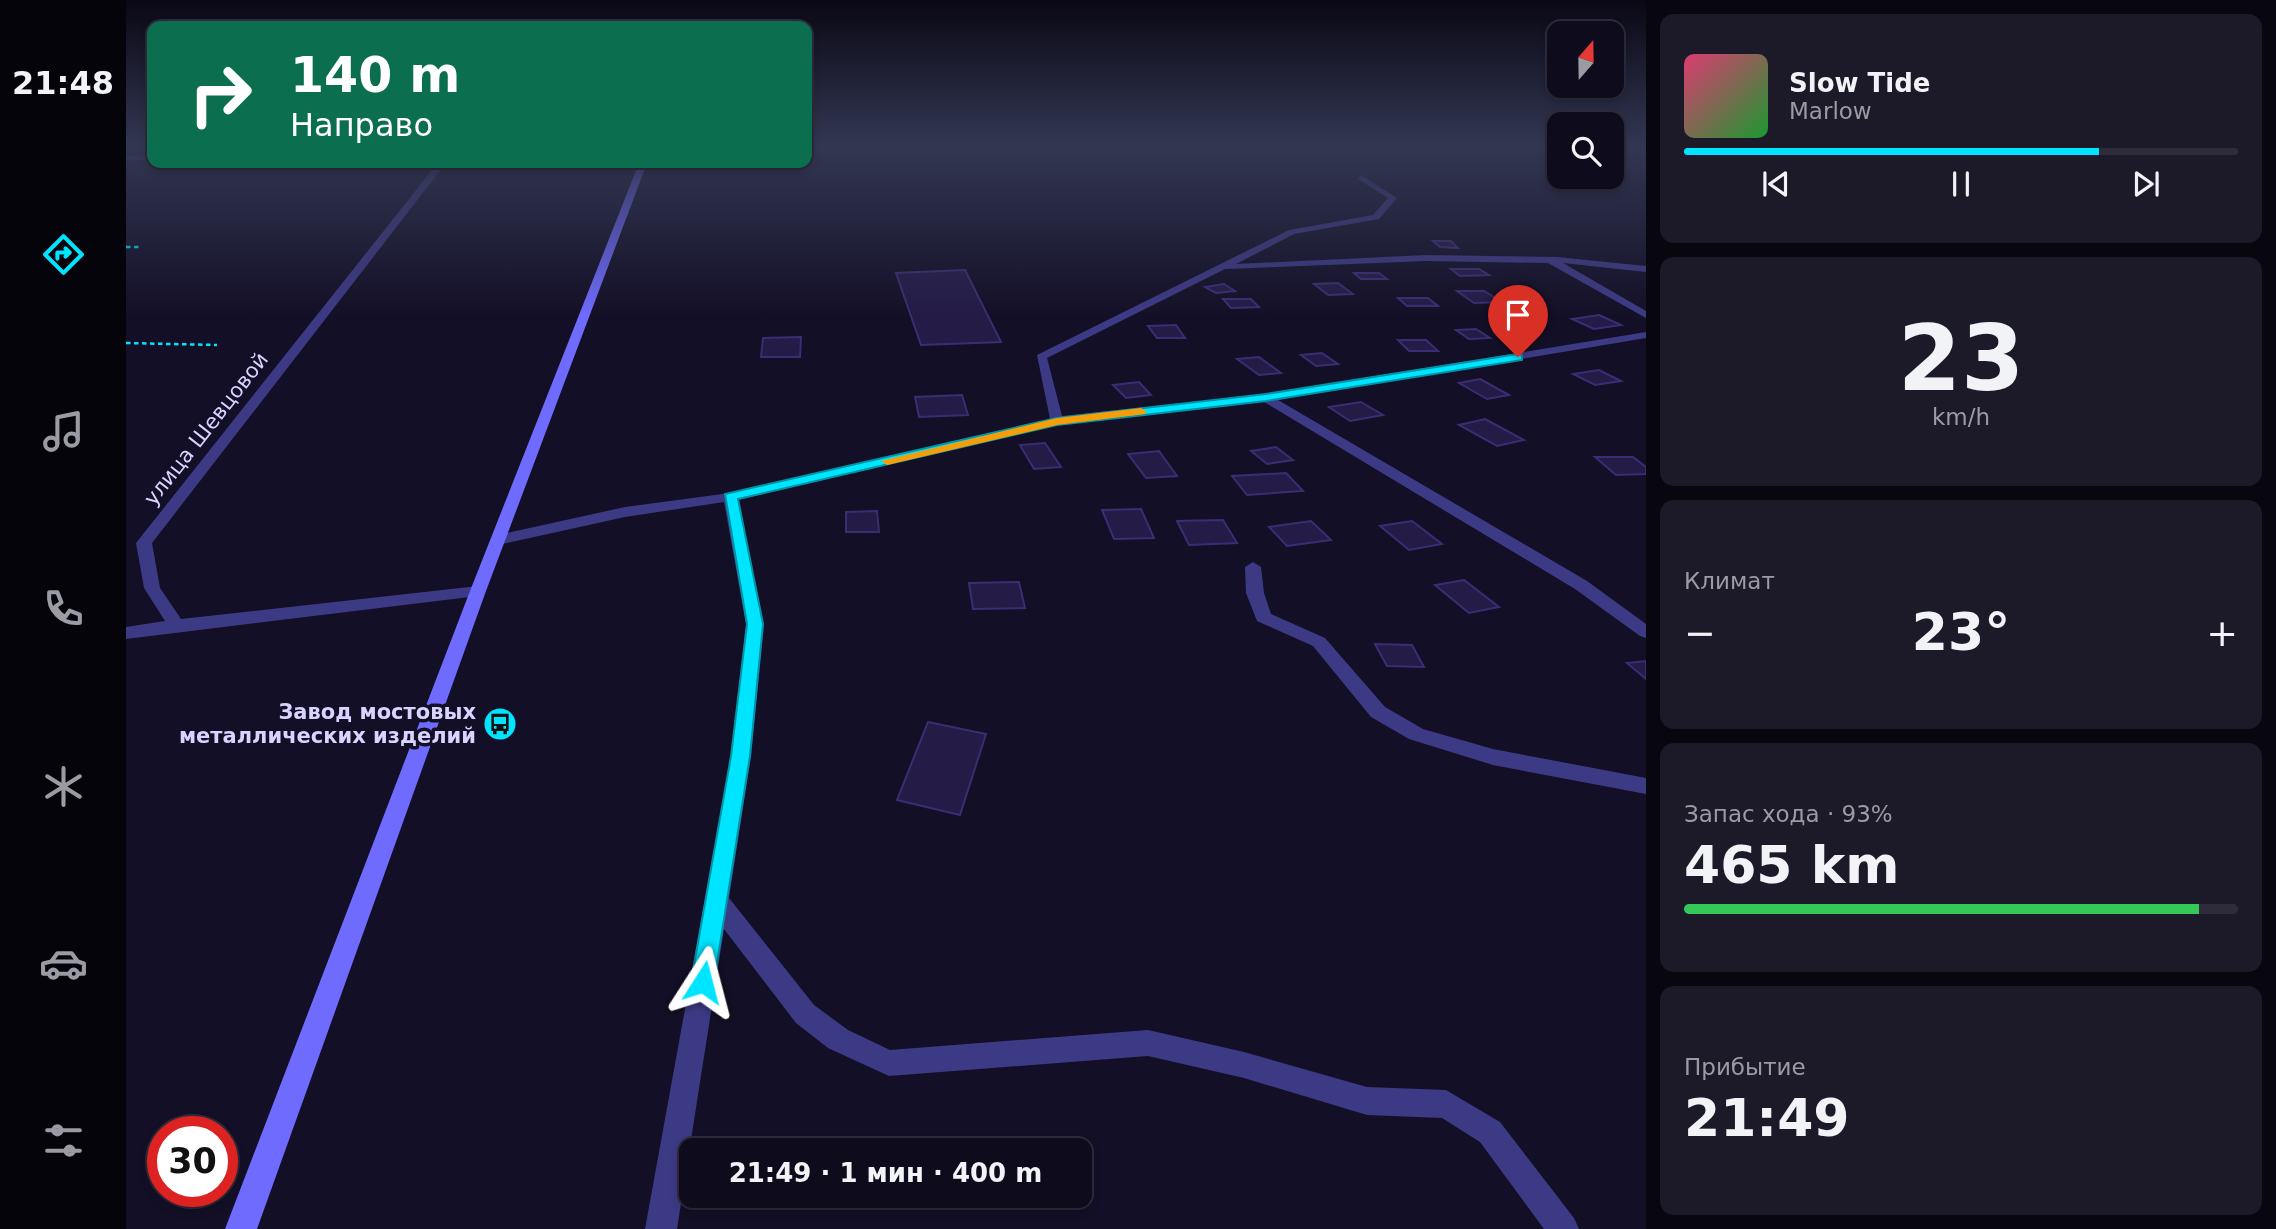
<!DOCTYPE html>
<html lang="ru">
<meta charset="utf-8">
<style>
:root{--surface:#0e0b1c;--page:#1c1929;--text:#f1f3f6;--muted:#9b9ba3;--line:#2e2b3b;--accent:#00e5ff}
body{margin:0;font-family:"DejaVu Sans",sans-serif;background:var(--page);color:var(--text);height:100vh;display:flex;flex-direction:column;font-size:26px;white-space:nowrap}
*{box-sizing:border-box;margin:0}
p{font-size:23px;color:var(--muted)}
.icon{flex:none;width:38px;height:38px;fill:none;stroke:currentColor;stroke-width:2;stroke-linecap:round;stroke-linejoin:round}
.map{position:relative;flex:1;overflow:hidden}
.side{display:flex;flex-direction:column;gap:14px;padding:14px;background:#08060f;width:630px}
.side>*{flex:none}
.banner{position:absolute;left:21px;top:21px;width:665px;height:147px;border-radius:14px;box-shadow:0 4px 10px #0003,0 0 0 2px var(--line);background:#0b6e4f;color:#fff;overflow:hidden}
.needle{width:46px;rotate:20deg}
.tools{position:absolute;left:1421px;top:21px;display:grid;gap:14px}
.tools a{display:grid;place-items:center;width:77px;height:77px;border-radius:14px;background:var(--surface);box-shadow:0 4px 10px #0003,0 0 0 2px var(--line);font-size:35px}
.speed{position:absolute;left:21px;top:1116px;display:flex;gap:14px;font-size:35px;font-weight:700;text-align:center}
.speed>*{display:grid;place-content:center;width:91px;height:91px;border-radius:50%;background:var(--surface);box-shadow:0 4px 10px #0003,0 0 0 2px var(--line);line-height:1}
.speed .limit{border:10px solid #d22;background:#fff;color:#111}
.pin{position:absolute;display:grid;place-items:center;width:60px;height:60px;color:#fff;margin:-72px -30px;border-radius:50% 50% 50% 0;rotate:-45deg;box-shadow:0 0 7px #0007}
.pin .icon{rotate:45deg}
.me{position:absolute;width:77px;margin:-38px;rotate:9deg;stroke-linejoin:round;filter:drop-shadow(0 0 5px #0008)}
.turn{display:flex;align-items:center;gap:24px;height:147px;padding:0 28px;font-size:32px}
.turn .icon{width:91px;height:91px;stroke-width:2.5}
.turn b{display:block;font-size:49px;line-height:60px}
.big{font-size:52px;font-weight:800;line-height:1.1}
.side .tile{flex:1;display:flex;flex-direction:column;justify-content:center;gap:10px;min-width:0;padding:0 24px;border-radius:14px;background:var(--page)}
.side .dial{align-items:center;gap:0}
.dial b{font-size:91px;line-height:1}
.song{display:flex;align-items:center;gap:21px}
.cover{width:84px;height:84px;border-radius:10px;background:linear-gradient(135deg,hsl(340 70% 55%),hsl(130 70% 35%))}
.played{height:7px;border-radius:4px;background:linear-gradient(90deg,var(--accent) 75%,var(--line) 75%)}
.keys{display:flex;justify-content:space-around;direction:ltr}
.heat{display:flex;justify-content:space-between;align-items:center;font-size:38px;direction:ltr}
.charge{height:10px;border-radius:5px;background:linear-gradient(90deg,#34c759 93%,var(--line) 0)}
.trip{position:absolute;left:553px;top:1138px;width:413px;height:70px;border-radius:14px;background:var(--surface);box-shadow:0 4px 10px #0003,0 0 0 2px var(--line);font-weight:800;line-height:70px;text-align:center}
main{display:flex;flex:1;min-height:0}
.tab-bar{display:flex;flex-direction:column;width:126px;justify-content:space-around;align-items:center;background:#06040b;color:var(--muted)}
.tab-bar .icon{width:49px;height:49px}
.tab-bar .selected{color:var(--accent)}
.tab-bar b{font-size:32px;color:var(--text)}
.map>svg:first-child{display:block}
.building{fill:#241b47;stroke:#3b2d73;stroke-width:2}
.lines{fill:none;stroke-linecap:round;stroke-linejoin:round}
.minor{fill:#3d3a85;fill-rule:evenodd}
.secondary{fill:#6f6bff;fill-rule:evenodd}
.rail{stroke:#00e5ff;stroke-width:2.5;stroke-dasharray:4.5 3.5;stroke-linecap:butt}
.route{fill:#00e5ff;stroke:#0095a6;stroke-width:2}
.slow{fill:#f59e0b}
.labels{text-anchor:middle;stroke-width:7;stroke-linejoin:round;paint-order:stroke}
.street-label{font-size:21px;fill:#d9d4ff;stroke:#130f26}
.poi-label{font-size:21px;font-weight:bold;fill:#d9d4ff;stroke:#130f26;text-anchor:end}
</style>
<main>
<nav class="tab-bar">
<b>21:48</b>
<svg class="icon selected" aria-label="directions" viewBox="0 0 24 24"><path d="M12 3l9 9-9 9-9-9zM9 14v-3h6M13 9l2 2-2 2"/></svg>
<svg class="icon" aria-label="music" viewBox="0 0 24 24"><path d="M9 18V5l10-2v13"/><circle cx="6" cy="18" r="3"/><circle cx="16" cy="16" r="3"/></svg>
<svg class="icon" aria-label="phone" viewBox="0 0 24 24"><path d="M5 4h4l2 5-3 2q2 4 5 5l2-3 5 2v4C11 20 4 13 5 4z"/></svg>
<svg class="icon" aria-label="climate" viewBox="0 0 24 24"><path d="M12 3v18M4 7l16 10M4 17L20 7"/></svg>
<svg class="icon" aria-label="car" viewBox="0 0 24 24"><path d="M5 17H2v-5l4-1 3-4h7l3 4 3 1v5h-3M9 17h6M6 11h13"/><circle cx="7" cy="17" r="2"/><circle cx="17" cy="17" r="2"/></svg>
<svg class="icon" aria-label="filters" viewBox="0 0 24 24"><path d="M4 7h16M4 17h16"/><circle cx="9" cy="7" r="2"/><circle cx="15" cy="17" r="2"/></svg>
</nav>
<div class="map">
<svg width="1520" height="1229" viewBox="0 0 1520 1229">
<rect width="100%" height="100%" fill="#130f26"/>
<g class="building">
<path d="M1307 241H1325L1332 248 1314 247Z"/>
<path d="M1325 269H1353L1363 275 1334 276Z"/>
<path d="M839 270 875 342 795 345 770 273Z"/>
<path d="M1228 273H1253L1261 279H1235Z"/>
<path d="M1212 283 1227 294 1202 295 1188 284Z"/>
<path d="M1098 284 1109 291 1090 293 1079 287Z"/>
<path d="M1331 291H1358L1376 302 1348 303Z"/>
<path d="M1272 298H1302L1312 306H1281Z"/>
<path d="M1097 299H1125L1133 307 1105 308Z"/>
<path d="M1473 315 1495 325 1468 329 1446 319Z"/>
<path d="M1050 325 1059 338H1031L1022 326Z"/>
<path d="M1350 329 1364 338 1343 339 1330 330Z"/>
<path d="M675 337 674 357H635L637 338Z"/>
<path d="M1272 340H1300L1312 351H1283Z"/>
<path d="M1196 353 1212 364 1190 366 1175 355Z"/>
<path d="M1133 357 1155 373 1133 375 1111 359Z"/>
<path d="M1473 370 1495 381 1469 385 1447 374Z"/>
<path d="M1354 379 1383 395 1361 399 1333 383Z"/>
<path d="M1013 382 1025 395 1000 398 987 385Z"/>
<path d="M836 395 842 415 793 417 789 397Z"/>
<path d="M1235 402 1257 415 1224 421 1203 407Z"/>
<path d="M1359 419 1398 440 1371 446 1333 425Z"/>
<path d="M919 443 935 467 908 469 894 445Z"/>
<path d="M1150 447 1167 460 1141 464 1125 451Z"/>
<path d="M1033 451 1051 476 1020 478 1002 454Z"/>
<path d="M1469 457H1507L1520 467V474L1490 475Z"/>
<path d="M1160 473 1177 491 1121 495 1106 476Z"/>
<path d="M1015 509 1028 538 988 539 976 510Z"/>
<path d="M751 511 753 532H720V512Z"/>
<path d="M1097 520 1111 543 1063 545 1051 521Z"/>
<path d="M1185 521 1205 540 1161 546 1143 527Z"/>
<path d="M1286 521 1316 544 1283 550 1254 526Z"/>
<path d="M1338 580 1373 607 1343 613 1309 585Z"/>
<path d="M893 582 899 608 847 609 843 583Z"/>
<path d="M1249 644 1286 645 1298 667 1261 666Z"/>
<path d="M1520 661V679L1501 663Z"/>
<path d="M802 722 860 734 834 815 771 800Z"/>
</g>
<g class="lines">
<g class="minor">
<rect x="0" y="156" width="26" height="4"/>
<path d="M276 163H320L26 543 34 588 55 619 352 586 360 591 352 596 0 639V627L39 621 18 588 10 543 310 165H279Z"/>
<path d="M1235 175 1271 198 1253 219 1168 234 1110 264 1300 255 1431 257 1520 266V272L1437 263 1520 311V318L1422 263 1300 261 1099 269 921 358 936 416 1140 394 1520 332V338L1152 400 1461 581 1520 624V638L1514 636 1449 589 1138 402 931 425 612 500 638 624 625 756 603 898 688 1005 722 1030 764 1050 1022 1030 1118 1052 1241 1087 1320 1090 1374 1122 1448 1218 1453 1229H1418L1354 1142 1316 1118 1241 1115 1118 1078 1022 1056 763 1076 702 1048 670 1023 598 929 551 1229H519L605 756 620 624 598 502 499 517 372 545 364 540 372 535 499 507 604 493 924 419 911 355 1163 230 1247 215 1262 198 1232 179Z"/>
<path d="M1127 562 1135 567 1138 593 1145 614 1199 638 1259 707 1297 729 1367 749 1520 778V794L1367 765 1283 739 1245 717 1187 646 1131 621 1120 593 1119 567Z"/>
</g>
<path class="secondary" d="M513 163H521L360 591 131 1229H99L344 591Z"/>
<g class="rail">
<path d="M0 247H15"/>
<path d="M0 343 91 345"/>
</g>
</g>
<linearGradient id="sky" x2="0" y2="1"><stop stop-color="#0a0815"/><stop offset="0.46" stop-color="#333752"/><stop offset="1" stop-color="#333752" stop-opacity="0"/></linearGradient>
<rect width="1520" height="317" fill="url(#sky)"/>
<path class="route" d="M1392 354 1396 355V360L1140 401 931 425 612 499 637 624 624 756 588 982 585 990 577 993 568 990 565 982 605 756 621 624 599 494 931 418 1140 394Z"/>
<path class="slow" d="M1015 408 1021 412 1019 414 931 425 761 465 755 461 931 418Z"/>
<defs>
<symbol id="bus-disc" viewBox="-11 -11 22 22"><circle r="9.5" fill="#00e5ff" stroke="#130f26"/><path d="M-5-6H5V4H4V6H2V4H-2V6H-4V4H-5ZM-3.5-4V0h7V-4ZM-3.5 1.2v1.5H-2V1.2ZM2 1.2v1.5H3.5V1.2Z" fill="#111"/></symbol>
</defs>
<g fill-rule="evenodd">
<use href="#bus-disc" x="355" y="705" width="38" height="38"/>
</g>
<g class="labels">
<g class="street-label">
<text transform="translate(80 429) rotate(-52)" y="7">улица Шевцовой</text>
</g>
<g class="poi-label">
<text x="350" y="719">Завод мостовых<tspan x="350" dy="24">металлических изделий</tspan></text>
</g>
</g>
</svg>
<div class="tools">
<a><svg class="needle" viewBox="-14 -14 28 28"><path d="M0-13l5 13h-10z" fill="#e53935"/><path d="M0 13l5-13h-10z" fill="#9b9ba3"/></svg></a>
<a><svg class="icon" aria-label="search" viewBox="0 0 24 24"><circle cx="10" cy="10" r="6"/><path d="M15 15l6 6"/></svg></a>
</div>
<div class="speed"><div class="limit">30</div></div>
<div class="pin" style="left:1392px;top:357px;background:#d93025"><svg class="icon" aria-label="arrive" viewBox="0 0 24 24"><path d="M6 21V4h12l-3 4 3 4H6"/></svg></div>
<svg class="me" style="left:577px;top:982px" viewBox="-20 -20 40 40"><path d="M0-17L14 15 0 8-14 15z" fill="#00e5ff" stroke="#fff" stroke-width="4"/></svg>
<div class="trip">21:49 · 1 мин · 400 m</div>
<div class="banner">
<div class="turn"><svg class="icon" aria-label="right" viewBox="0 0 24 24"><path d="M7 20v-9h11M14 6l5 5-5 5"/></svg><div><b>140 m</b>Направо</div></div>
</div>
</div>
<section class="side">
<div class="tile">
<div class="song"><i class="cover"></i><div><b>Slow Tide</b><p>Marlow</p></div></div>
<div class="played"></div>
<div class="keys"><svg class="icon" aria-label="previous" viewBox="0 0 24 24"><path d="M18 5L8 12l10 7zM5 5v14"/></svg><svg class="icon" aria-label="pause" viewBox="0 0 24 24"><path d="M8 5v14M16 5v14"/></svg><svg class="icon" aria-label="next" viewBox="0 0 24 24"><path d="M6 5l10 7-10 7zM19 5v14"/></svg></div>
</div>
<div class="tile dial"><b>23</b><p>km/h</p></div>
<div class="tile"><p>Климат</p>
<div class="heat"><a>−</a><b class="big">23°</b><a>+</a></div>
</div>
<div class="tile"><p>Запас хода · 93%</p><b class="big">465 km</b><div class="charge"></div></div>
<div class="tile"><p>Прибытие</p><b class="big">21:49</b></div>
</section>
</main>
